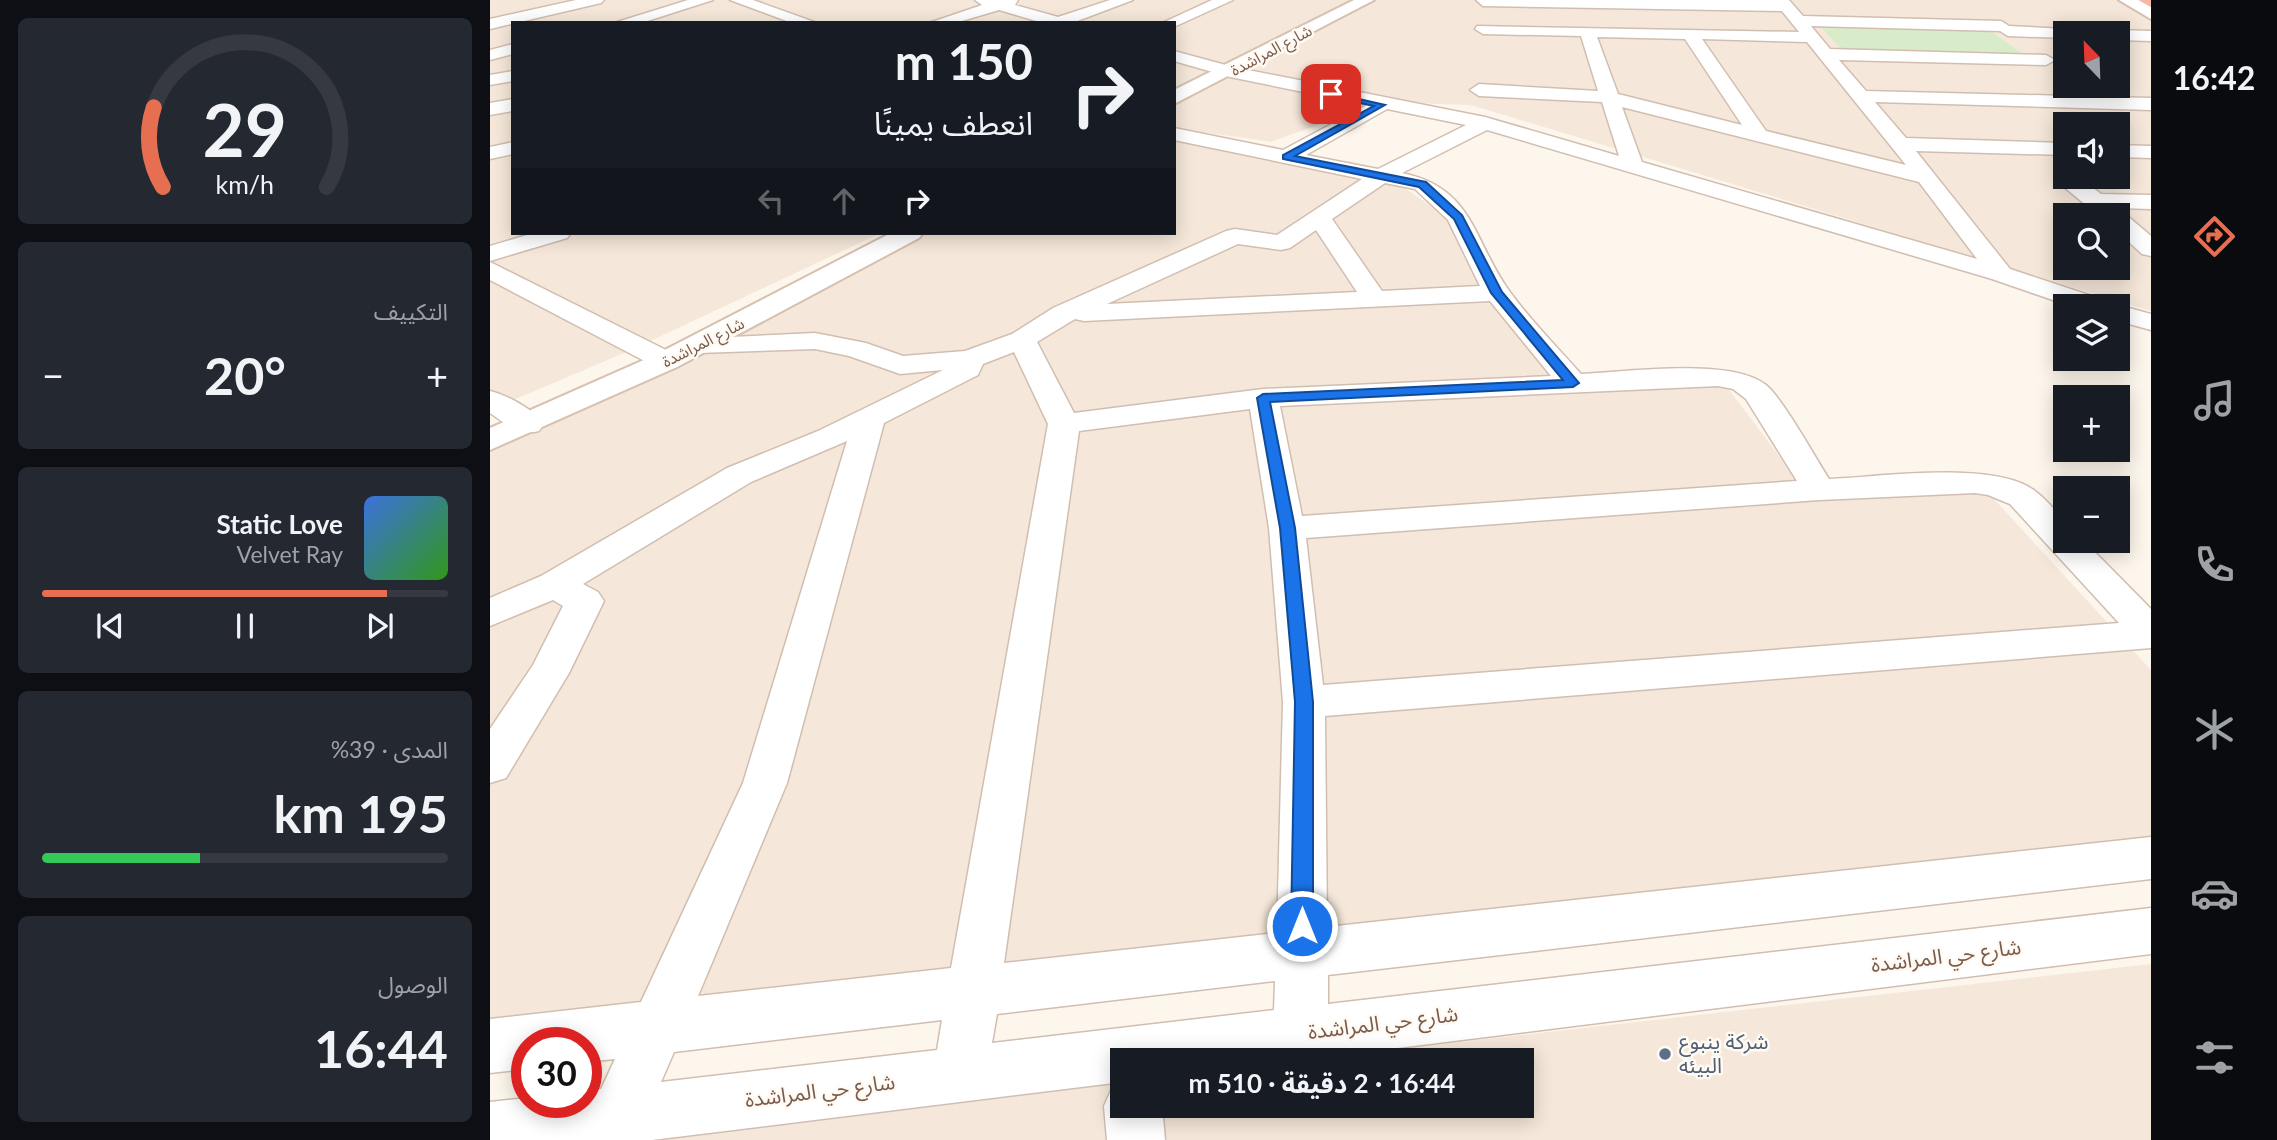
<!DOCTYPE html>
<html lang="ar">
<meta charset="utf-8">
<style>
:root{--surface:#171b24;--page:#242831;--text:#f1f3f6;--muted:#9ea1a6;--line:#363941;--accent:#e76f51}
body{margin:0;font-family:Lato,"Noto Sans Arabic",sans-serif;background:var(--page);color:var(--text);direction:rtl;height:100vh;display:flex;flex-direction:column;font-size:26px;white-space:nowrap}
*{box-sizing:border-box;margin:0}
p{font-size:23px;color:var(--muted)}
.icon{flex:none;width:38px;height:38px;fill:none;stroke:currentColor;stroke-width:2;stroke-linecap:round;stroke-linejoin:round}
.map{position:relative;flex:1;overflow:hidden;direction:ltr}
.details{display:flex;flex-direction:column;gap:18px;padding:18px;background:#0d0f14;width:490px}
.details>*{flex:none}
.top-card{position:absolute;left:21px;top:21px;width:665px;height:214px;border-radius:0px;box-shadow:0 4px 18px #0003;direction:rtl;background:#171b24;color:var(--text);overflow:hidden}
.needle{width:46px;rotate:337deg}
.fabs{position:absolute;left:1563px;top:21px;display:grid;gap:14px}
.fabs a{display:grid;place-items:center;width:77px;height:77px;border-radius:0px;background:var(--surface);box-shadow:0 4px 18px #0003;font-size:35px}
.speed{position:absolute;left:21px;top:1027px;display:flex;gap:14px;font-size:35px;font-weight:700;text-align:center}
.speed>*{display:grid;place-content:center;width:91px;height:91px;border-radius:50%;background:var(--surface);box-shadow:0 4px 18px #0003;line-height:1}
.speed .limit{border:10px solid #d22;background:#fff;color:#111}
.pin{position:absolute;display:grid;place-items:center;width:60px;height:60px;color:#fff;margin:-30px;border-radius:14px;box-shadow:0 4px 10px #0006}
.me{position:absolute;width:77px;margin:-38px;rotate:0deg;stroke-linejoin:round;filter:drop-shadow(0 0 5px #0008)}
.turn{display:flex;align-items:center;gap:24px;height:147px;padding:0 28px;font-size:32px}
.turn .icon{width:91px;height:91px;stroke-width:2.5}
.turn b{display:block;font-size:49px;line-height:60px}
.lanes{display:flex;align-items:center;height:66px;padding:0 28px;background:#0003;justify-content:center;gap:35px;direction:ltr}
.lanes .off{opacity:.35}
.big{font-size:52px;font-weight:700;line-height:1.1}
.details .tile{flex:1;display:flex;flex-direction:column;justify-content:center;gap:10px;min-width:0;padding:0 24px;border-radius:10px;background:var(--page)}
.details .dial{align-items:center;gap:0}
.dial svg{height:182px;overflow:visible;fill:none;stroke:var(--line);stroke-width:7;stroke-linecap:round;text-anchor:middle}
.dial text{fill:var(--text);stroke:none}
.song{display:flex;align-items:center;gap:21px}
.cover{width:84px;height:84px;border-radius:10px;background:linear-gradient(135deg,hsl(220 70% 55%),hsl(110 70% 35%))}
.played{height:7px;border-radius:4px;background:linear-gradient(90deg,var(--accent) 85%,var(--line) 85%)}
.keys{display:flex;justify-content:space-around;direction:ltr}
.heat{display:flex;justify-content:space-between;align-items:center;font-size:38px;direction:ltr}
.charge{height:10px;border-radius:5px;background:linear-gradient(90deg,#34c759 39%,var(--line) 0)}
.trip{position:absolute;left:620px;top:1048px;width:424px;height:70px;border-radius:0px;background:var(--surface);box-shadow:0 4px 18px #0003;font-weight:700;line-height:70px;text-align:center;direction:rtl}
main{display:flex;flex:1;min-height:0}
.tabs{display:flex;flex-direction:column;width:126px;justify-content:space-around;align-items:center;background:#090b0e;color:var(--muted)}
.tabs .icon{width:49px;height:49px}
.tabs .active{color:var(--accent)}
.tabs b{font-size:32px;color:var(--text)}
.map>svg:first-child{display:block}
.residential{fill:#f5e8da;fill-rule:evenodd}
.green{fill:#d8ecc9}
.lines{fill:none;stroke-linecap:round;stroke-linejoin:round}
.street-casing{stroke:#d1beb0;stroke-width:3}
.secondary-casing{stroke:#d6c0b0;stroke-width:4}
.highway-casing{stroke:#dad1cd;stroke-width:4}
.street{fill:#fff;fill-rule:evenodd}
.secondary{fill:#fff;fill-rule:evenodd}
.highway{fill:#f7b7a3;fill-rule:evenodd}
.route{fill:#1a73e8;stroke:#114b97;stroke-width:2}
.service-dot{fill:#5c6f8a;stroke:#fffaf3;stroke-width:2.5}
.labels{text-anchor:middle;stroke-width:5;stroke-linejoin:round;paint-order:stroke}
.far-street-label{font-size:16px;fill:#7a5c4d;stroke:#fffaf3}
.near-street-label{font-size:21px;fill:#7a5c4d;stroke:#fffaf3}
.near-service-label{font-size:21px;fill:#4e5e75;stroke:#fffaf3;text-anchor:start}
</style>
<main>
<nav class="tabs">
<b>16:42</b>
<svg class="icon active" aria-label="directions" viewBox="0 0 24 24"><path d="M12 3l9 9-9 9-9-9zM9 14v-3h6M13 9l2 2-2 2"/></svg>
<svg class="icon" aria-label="music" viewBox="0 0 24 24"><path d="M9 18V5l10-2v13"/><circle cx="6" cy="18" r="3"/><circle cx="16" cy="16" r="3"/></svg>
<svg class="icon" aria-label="phone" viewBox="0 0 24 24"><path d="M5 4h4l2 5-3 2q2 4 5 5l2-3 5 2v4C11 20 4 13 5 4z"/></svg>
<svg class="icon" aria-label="climate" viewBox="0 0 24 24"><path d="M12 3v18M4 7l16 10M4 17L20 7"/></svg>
<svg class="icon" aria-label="car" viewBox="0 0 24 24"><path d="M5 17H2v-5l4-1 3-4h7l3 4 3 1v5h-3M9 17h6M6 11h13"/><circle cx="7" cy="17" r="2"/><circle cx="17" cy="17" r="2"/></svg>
<svg class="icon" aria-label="filters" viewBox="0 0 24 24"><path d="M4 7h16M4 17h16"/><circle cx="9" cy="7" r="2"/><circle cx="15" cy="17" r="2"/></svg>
</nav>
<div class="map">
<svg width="1661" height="1140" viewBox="0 0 1661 1140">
<rect width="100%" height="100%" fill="#fdf6ec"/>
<g class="residential">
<path d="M0 0H1638L1661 14V311L981 105 890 102 781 142 684 128V23H23V233H391L139 351 0 410ZM1575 33H1628V86H1575ZM1575 124H1628V177H1575ZM1575 215H1628V268H1575Z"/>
<path d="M684 133 910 185 953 214 1066 383 1230 378 1319 495 1493 487 1661 670V854L0 1037V435L129 379 431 233H684Z"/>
<path d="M1661 964V1140H106L632 1081V1106H1031V1060H809Z"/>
</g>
<path class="green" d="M1330 26 1499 30 1533 54 1353 51Z"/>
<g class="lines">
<defs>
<g id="street">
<path d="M86 0H114L111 3 0 29V19Z"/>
<path d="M198 0H223L151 23H124Z"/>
<path d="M240 0H263L327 23H302Z"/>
<path d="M485 0H528L525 5 568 17 620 0H643L582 23H553L509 10 465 23H439L492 5Z"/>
<path d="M722 0H743L686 26 684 23H672Z"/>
<path d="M986 0H1299L1313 16 1511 21 1519 26 1594 30 1596 33H1575V38L1518 36 1510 31 1321 26 1340 49 1556 55 1565 60 1556 65 1349 60 1376 91 1661 98V110L1385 102 1416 138 1575 143V155L1426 151 1520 269 1614 300 1618 306H1580L1502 279 997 130 912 173C985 188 983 242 1020 292 1041 321 1067 347 1091 374 1135 372 1242 357 1276 385 1293 399 1325 457 1339 479 1390 477 1505 460 1545 491 1556 499 1565 511 1575 521V541H1594L1661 609V648L835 716 837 927 1661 837V879L838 975V1004L1661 908V954L811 1060H632V1082L162 1140H0V1102L37 1098V1102H96V1091L111 1089 125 1059 96 1062V1043H37V1069L0 1073V1019L151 1002 253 783 357 441 261 482 93 584 108 592 114 601 79 673 16 778 0 783V729L43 665 73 606 63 600 0 626V598L51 576 237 468 328 431 453 370 410 374 359 356 325 349 208 353 198 351 194 345 198 339 325 333 376 343 413 356 475 351 522 334 563 308 736 231 745 229 787 235 872 179 684 140V128L793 150 877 105 740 77 684 61V51L743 67 995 117 1129 156 1112 102 989 96 980 90 989 84 1108 91 1091 36 993 34 985 29 987 26 1309 32 1292 11 993 6ZM1107 37 1195 39 1252 125 1128 94ZM1212 39 1317 42 1416 165 1276 131ZM1132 107 1429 182 1487 259 1152 162ZM897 109 976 125 888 169 816 155ZM895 183 925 189 958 220 990 286 892 291 842 219ZM826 230 867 292 617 304 748 244 791 250 800 248ZM1000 301 1061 376 773 389 584 413 547 342 585 319 594 321ZM524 352 558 424 461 968 208 996 297 783 394 423 488 375 493 364ZM1228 386 1243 389 1256 399 1307 481 812 516 790 406ZM760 409 779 528 793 702 787 933 514 963 589 431ZM1485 493 1498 495 1520 504 1629 623 833 685 816 538 1329 500ZM785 981 784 1010 502 1043 507 1014ZM452 1020 447 1050 171 1082 184 1052Z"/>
<path d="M1628 30 1661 31V41L1628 40V33H1621Z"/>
<path d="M23 44V54L0 60V50Z"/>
<path d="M23 71V81L0 85V75Z"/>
<path d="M23 99V111L0 115V103Z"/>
<path d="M23 142V154L0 159V147Z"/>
<path d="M1628 145 1661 146V158L1628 157Z"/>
<path d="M1575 171V177H1589L1611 194 1661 195V209L1628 208 1661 236V256L1652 254 1628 232V215H1608L1568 182 1565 177Z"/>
<path d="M44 233H81L77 238 0 261V246Z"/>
<path d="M0 262 186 355 190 361 186 367 176 370 166 367 0 280Z"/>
<path d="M1628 305 1661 314V330L1628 321V306H1623Z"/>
<path d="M0 391C17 395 43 409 54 424L49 431C29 436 16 424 0 413Z"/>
<path d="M632 1082V1106H672L675 1140H617L614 1106 623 1086Z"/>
</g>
<g id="secondary">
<path d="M864 0H884L684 104V90Z"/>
<path d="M1629 0H1648L1661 7V19Z"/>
<path d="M401 233H433L429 238 187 367 0 450V428L165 355Z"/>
</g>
<path id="highway" d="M1649 0H1661V7Z"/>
</defs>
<use href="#street" class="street-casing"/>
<use href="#secondary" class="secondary-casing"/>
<use href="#highway" class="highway-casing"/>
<use href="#street" class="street"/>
<use href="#secondary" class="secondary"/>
<use href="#highway" class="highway"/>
</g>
<path class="route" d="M838 92 895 105 805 156 936 182 972 215 1012 292 1089 383 1083 387 780 402 805 528 823 702V926L820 933 812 936 804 933 801 926 805 702 790 528 767 398 773 394 1073 380 1001 293 964 219 929 187 793 159V155L884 106 838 96Z"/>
<circle class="service-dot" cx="1175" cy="1054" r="7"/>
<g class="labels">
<g class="far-street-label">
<text transform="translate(781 50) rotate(-28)" y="6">شارع المراشدة</text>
<text transform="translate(213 342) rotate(-27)" y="6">شارع المراشدة</text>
</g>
<g class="near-street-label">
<text transform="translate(1456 956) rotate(-7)" y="7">شارع حي المراشدة</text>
<text transform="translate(893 1023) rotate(-7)" y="7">شارع حي المراشدة</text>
<text transform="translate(330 1091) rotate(-7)" y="7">شارع حي المراشدة</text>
</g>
<g class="near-service-label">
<text x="1189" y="1049">شركة ينبوع<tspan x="1189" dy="24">البيئه</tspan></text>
</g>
</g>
</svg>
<div class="fabs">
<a><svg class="needle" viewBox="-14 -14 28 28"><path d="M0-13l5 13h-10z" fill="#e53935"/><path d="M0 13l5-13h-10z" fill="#9ea1a6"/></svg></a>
<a><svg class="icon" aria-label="sound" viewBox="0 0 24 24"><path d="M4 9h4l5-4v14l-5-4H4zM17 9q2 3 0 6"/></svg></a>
<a><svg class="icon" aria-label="search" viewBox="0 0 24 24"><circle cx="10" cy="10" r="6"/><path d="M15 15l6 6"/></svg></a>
<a><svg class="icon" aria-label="layers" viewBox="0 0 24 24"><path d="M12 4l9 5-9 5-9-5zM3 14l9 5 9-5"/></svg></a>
<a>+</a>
<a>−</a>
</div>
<div class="speed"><div class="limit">30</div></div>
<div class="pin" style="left:841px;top:94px;background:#d93025"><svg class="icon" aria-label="arrive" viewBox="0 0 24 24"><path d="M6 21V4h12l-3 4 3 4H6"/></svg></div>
<svg class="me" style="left:812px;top:926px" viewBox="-20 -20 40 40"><circle r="17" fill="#1a73e8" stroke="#fff" stroke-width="3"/><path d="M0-11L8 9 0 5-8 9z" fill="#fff"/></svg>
<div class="trip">16:44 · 2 دقيقة · 510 m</div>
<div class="top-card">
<div class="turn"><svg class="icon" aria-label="right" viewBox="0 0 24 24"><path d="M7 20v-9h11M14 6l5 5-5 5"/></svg><div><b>150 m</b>انعطف يمينًا</div></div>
<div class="lanes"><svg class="icon off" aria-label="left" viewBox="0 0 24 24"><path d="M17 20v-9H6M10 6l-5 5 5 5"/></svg><svg class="icon off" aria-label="ahead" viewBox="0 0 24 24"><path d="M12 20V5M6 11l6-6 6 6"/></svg><svg class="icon" aria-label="right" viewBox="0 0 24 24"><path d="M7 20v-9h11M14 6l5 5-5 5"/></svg></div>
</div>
</div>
<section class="details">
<div class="tile dial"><svg viewBox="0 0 100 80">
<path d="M14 69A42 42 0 1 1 86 69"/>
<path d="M14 69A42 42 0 0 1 10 34" stroke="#e76f51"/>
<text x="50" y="56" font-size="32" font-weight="700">29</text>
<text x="50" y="72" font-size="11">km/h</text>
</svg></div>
<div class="tile"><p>التكييف</p>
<div class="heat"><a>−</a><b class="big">20°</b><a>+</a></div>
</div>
<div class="tile">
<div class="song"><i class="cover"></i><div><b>Static Love</b><p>Velvet Ray</p></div></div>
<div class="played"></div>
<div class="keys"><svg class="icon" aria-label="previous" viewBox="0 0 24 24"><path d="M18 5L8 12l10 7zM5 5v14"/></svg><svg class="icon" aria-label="pause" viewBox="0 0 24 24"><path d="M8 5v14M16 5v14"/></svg><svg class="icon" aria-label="next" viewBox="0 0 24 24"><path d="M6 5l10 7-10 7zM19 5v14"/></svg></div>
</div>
<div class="tile"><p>المدى · 39%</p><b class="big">195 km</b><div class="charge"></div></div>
<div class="tile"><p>الوصول</p><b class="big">16:44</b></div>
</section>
</main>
